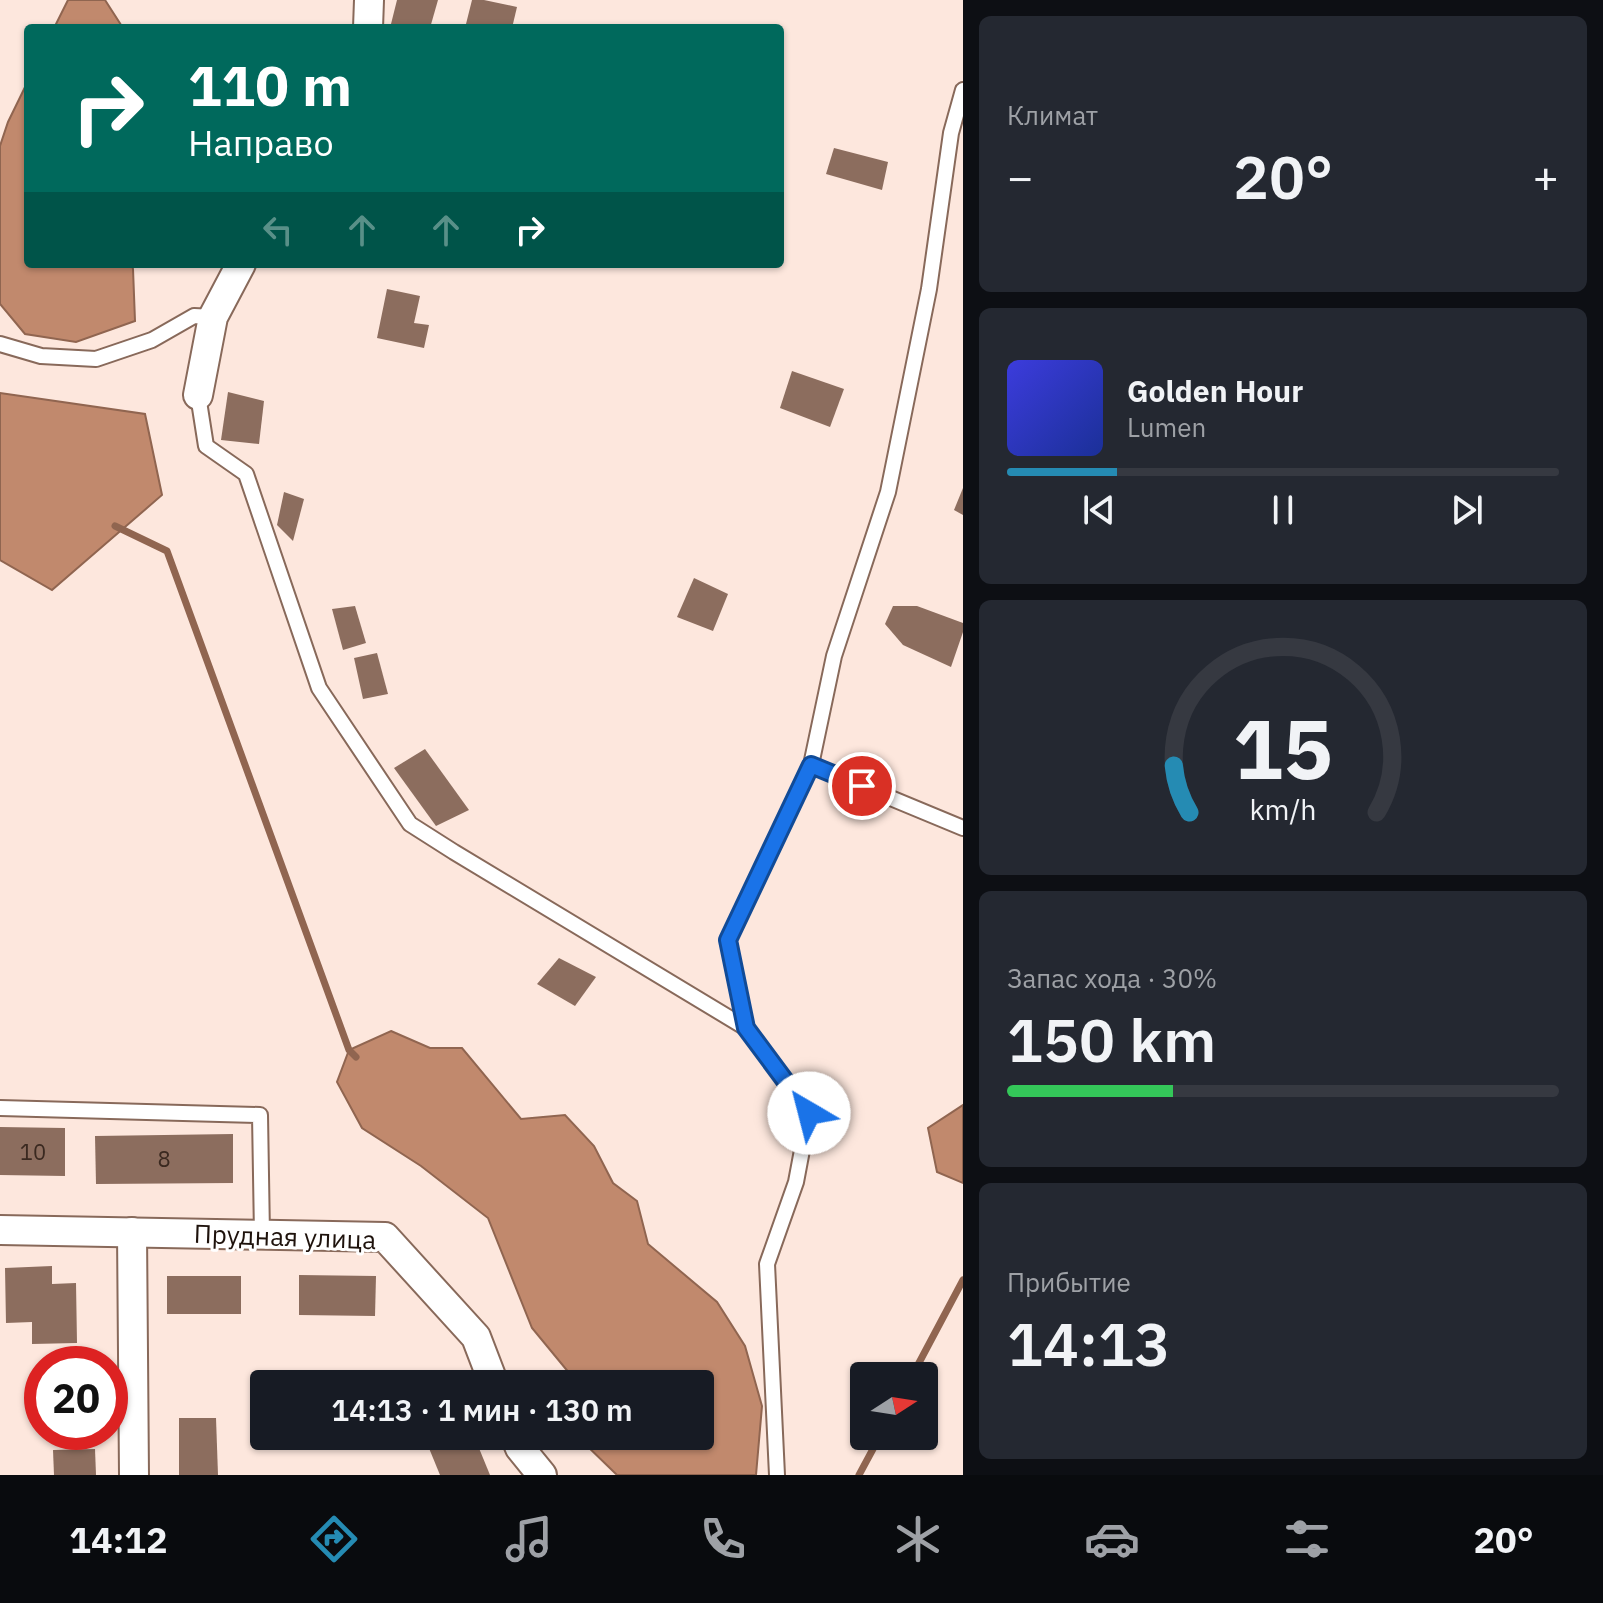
<!DOCTYPE html>
<html lang="ru">
<meta charset="utf-8">
<style>
:root{--surface:#171b24;--page:#242831;--text:#f1f3f6;--muted:#9ea1a6;--line:#363941;--accent:#258bb3}
body{margin:0;font-family:"IBM Plex Sans",sans-serif;background:var(--page);color:var(--text);height:100vh;display:flex;flex-direction:column;font-size:30px;white-space:nowrap}
*{box-sizing:border-box;margin:0}
p{font-size:26px;color:var(--muted)}
.icon{flex:none;width:44px;height:44px;fill:none;stroke:currentColor;stroke-width:2;stroke-linecap:round;stroke-linejoin:round}
.map{position:relative;flex:1;overflow:hidden}
.side{display:flex;flex-direction:column;gap:16px;padding:16px;background:#0d0f14;width:640px}
.side>*{flex:none}
.guide{position:absolute;left:24px;top:24px;width:760px;height:244px;border-radius:8px;box-shadow:0 2px 6px #0004;background:#00695c;color:#fff;overflow:hidden}
.needle{width:52px;rotate:78deg}
.controls{position:absolute;left:850px;top:1362px;display:grid;gap:16px}
.controls a{display:grid;place-items:center;width:88px;height:88px;border-radius:8px;background:var(--surface);box-shadow:0 2px 6px #0004;font-size:40px}
.speed{position:absolute;left:24px;top:1346px;display:flex;gap:16px;font-size:40px;font-weight:700;text-align:center}
.speed>*{display:grid;place-content:center;width:104px;height:104px;border-radius:50%;background:var(--surface);box-shadow:0 2px 6px #0004;line-height:1}
.speed .limit{border:12px solid #d22;background:#fff;color:#111}
.pin{position:absolute;display:grid;place-items:center;width:68px;height:68px;color:#fff;margin:-34px;border:4px solid #fff;border-radius:50%;box-shadow:0 2px 8px #0007}
.me{position:absolute;width:88px;margin:-44px;rotate:323deg;stroke-linejoin:round;filter:drop-shadow(0 0 6px #0008)}
.turn{display:flex;align-items:center;gap:28px;height:168px;padding:0 32px;font-size:36px}
.turn .icon{width:104px;height:104px;stroke-width:2.5}
.turn b{display:block;font-size:56px;line-height:68px}
.lanes{display:flex;align-items:center;height:76px;padding:0 32px;background:#0003;justify-content:center;gap:40px;direction:ltr}
.lanes .off{opacity:.35}
.big{font-size:60px;font-weight:600;line-height:1.1}
.side .widget{flex:1;display:flex;flex-direction:column;justify-content:center;gap:12px;min-width:0;padding:0 28px;border-radius:12px;background:var(--page)}
.side .dial{align-items:center;gap:0}
.dial svg{height:208px;overflow:visible;fill:none;stroke:var(--line);stroke-width:7;stroke-linecap:round;text-anchor:middle}
.dial text{fill:var(--text);stroke:none}
.song{display:flex;align-items:center;gap:24px}
.cover{width:96px;height:96px;border-radius:12px;background:linear-gradient(135deg,hsl(240 70% 55%),hsl(230 70% 35%))}
.played{height:8px;border-radius:4px;background:linear-gradient(90deg,var(--accent) 20%,var(--line) 20%)}
.keys{display:flex;justify-content:space-around;direction:ltr}
.heat{display:flex;justify-content:space-between;align-items:center;font-size:44px;direction:ltr}
.charge{height:12px;border-radius:6px;background:linear-gradient(90deg,#34c759 30%,var(--line) 0)}
.trip{position:absolute;left:250px;top:1370px;width:464px;height:80px;border-radius:8px;background:var(--surface);box-shadow:0 2px 6px #0004;font-weight:600;line-height:80px;text-align:center}
.dock{display:flex;height:128px;justify-content:space-around;align-items:center;background:#090b0e;color:var(--muted)}
.dock .icon{width:56px;height:56px}
.dock .active{color:var(--accent)}
.dock b{font-size:36px;color:var(--text)}
main{display:flex;flex:1;min-height:0}
.map>svg:first-child{display:block}
.water{fill:#c1896d;stroke:#906550;stroke-width:2}
.lines{fill:none;stroke-linecap:round;stroke-linejoin:round}
.stream{stroke:#906550;stroke-width:7}
.building{fill:#8c6d5e}
.service-casing{stroke:#88695a;stroke-width:18}
.minor-casing{stroke:#88695a;stroke-width:32}
.service{stroke:#fff;stroke-width:14}
.minor{stroke:#fff;stroke-width:28}
.route-casing{stroke:#114b97;stroke-width:20}
.route{stroke:#1a73e8;stroke-width:14}
.labels{text-anchor:middle;stroke-width:6;stroke-linejoin:round;paint-order:stroke}
.number-label{font-size:22px;fill:#3a2920}
.street-label{font-size:26px;fill:#1e120c;stroke:#fff}
</style>
<main>
<div class="map">
<svg width="963" height="1475" viewBox="0 0 963 1475">
<rect width="100%" height="100%" fill="#fde7dd"/>
<g class="water">
<path d="M68 0H105L123 28H54Z"/>
<path d="M28 81V264H131L133 269 135 321 76 342 25 334 0 304V146L8 122Z"/>
<path d="M0 393 145 414 162 495 52 590 0 560Z"/>
<path d="M391 1031 430 1048H462L521 1119 565 1115 594 1146 613 1183 637 1201 648 1244 717 1302 745 1346 762 1406 756 1475H617L583 1442 582 1436H700V1384H571L570 1374 532 1328 488 1218 421 1166 362 1128 337 1082 349 1050Z"/>
<path d="M963 1105V1183L937 1172 928 1128Z"/>
</g>
<g class="lines">
<g class="stream">
<path d="M115 526 167 551 349 1050 356 1057"/>
<path d="M912 1376 963 1280"/>
<path d="M859 1475 880 1436"/>
</g>
</g>
<g class="building">
<path d="M397 0H438L430 28H390Z"/>
<path d="M472 0H484L517 7 512 28H465Z"/>
<path d="M834 148 888 162 882 190 826 174Z"/>
<path d="M387 289 420 296 414 323 429 325 424 348 377 338Z"/>
<path d="M792 371 844 389 830 427 780 408Z"/>
<path d="M228 392 264 401 259 444 221 440Z"/>
<path d="M963 488V515L954 510Z"/>
<path d="M284 492 304 499 293 541 277 525Z"/>
<path d="M694 578 728 594 713 631 677 617Z"/>
<path d="M355 606 366 643 343 650 332 609Z"/>
<path d="M893 606H917L963 623V632L951 667 903 645 885 624Z"/>
<path d="M377 653 388 694 363 699 354 658Z"/>
<path d="M425 749 469 810 436 826 394 768Z"/>
<path d="M559 958 596 977 575 1006 537 984Z"/>
<path d="M0 1127 65 1128V1176L0 1175Z"/>
<path d="M233 1134V1183L96 1184 95 1136Z"/>
<path d="M52 1266V1284L76 1283 77 1343 32 1344V1322L6 1323 5 1268Z"/>
<path d="M299 1275 376 1276 375 1316 299 1315Z"/>
<rect x="167" y="1276" width="74" height="38"/>
<path d="M179 1418H216L218 1475H179Z"/>
<path d="M424 1436H474L490 1475H440Z"/>
<path d="M95 1449 96 1475H54L53 1450Z"/>
</g>
<g class="lines">
<defs>
<g id="service">
<path d="M0 344 41 356 96 359 152 340 194 316 213 317"/>
<path d="M198 395 206 446 246 474 319 688 410 824 454 852 746 1028 809 1113 796 1182 767 1264 777 1475"/>
<path d="M811 765 963 828"/>
<path d="M746 1028 728 940 811 765 834 656 888 492 929 289 951 133 963 90"/>
<path d="M0 1108 260 1115 262 1235"/>
</g>
<g id="minor">
<path d="M368 28 369 0"/>
<path d="M198 395 213 317 241 264"/>
<path d="M0 1230 385 1237 476 1337 494 1384"/>
<path d="M132 1232 134 1475"/>
<path d="M515 1436 520 1448 542 1475"/>
</g>
</defs>
<use href="#service" class="service-casing"/>
<use href="#minor" class="minor-casing"/>
<use href="#service" class="service"/>
<use href="#minor" class="minor"/>
</g>
<g class="lines">
<defs>
<path id="route" d="M809 1113 746 1028 728 940 811 765 862 786"/>
</defs>
<use href="#route" class="route-casing"/>
<use href="#route" class="route"/>
</g>
<g class="labels">
<g class="number-label">
<text x="33" y="1160">10</text>
<text x="164" y="1167">8</text>
</g>
<g class="street-label">
<text transform="translate(285 1237) rotate(2)" y="9">Прудная улица</text>
</g>
</g>
</svg>
<div class="controls">
<a><svg class="needle" viewBox="-14 -14 28 28"><path d="M0-13l5 13h-10z" fill="#e53935"/><path d="M0 13l5-13h-10z" fill="#9ea1a6"/></svg></a>
</div>
<div class="speed"><div class="limit">20</div></div>
<div class="pin" style="left:862px;top:786px;background:#d93025"><svg class="icon" aria-label="arrive" viewBox="0 0 24 24"><path d="M6 21V4h12l-3 4 3 4H6"/></svg></div>
<svg class="me" style="left:809px;top:1113px" viewBox="-20 -20 40 40"><circle r="19" fill="#fff"/><path d="M0-13L10 11 0 6-10 11z" fill="#1a73e8"/></svg>
<div class="trip">14:13 · 1 мин · 130 m</div>
<div class="guide">
<div class="turn"><svg class="icon" aria-label="right" viewBox="0 0 24 24"><path d="M7 20v-9h11M14 6l5 5-5 5"/></svg><div><b>110 m</b>Направо</div></div>
<div class="lanes"><svg class="icon off" aria-label="left" viewBox="0 0 24 24"><path d="M17 20v-9H6M10 6l-5 5 5 5"/></svg><svg class="icon off" aria-label="ahead" viewBox="0 0 24 24"><path d="M12 20V5M6 11l6-6 6 6"/></svg><svg class="icon off" aria-label="ahead" viewBox="0 0 24 24"><path d="M12 20V5M6 11l6-6 6 6"/></svg><svg class="icon" aria-label="right" viewBox="0 0 24 24"><path d="M7 20v-9h11M14 6l5 5-5 5"/></svg></div>
</div>
</div>
<section class="side">
<div class="widget"><p>Климат</p>
<div class="heat"><a>−</a><b class="big">20°</b><a>+</a></div>
</div>
<div class="widget">
<div class="song"><i class="cover"></i><div><b>Golden Hour</b><p>Lumen</p></div></div>
<div class="played"></div>
<div class="keys"><svg class="icon" aria-label="previous" viewBox="0 0 24 24"><path d="M18 5L8 12l10 7zM5 5v14"/></svg><svg class="icon" aria-label="pause" viewBox="0 0 24 24"><path d="M8 5v14M16 5v14"/></svg><svg class="icon" aria-label="next" viewBox="0 0 24 24"><path d="M6 5l10 7-10 7zM19 5v14"/></svg></div>
</div>
<div class="widget dial"><svg viewBox="0 0 100 80">
<path d="M14 69A42 42 0 1 1 86 69"/>
<path d="M14 69A42 42 0 0 1 8 51" stroke="#258bb3"/>
<text x="50" y="56" font-size="32" font-weight="700">15</text>
<text x="50" y="72" font-size="11">km/h</text>
</svg></div>
<div class="widget"><p>Запас хода · 30%</p><b class="big">150 km</b><div class="charge"></div></div>
<div class="widget"><p>Прибытие</p><b class="big">14:13</b></div>
</section>
</main>
<nav class="dock">
<b>14:12</b>
<svg class="icon active" aria-label="directions" viewBox="0 0 24 24"><path d="M12 3l9 9-9 9-9-9zM9 14v-3h6M13 9l2 2-2 2"/></svg>
<svg class="icon" aria-label="music" viewBox="0 0 24 24"><path d="M9 18V5l10-2v13"/><circle cx="6" cy="18" r="3"/><circle cx="16" cy="16" r="3"/></svg>
<svg class="icon" aria-label="phone" viewBox="0 0 24 24"><path d="M5 4h4l2 5-3 2q2 4 5 5l2-3 5 2v4C11 20 4 13 5 4z"/></svg>
<svg class="icon" aria-label="climate" viewBox="0 0 24 24"><path d="M12 3v18M4 7l16 10M4 17L20 7"/></svg>
<svg class="icon" aria-label="car" viewBox="0 0 24 24"><path d="M5 17H2v-5l4-1 3-4h7l3 4 3 1v5h-3M9 17h6M6 11h13"/><circle cx="7" cy="17" r="2"/><circle cx="17" cy="17" r="2"/></svg>
<svg class="icon" aria-label="filters" viewBox="0 0 24 24"><path d="M4 7h16M4 17h16"/><circle cx="9" cy="7" r="2"/><circle cx="15" cy="17" r="2"/></svg>
<b>20°</b>
</nav>
